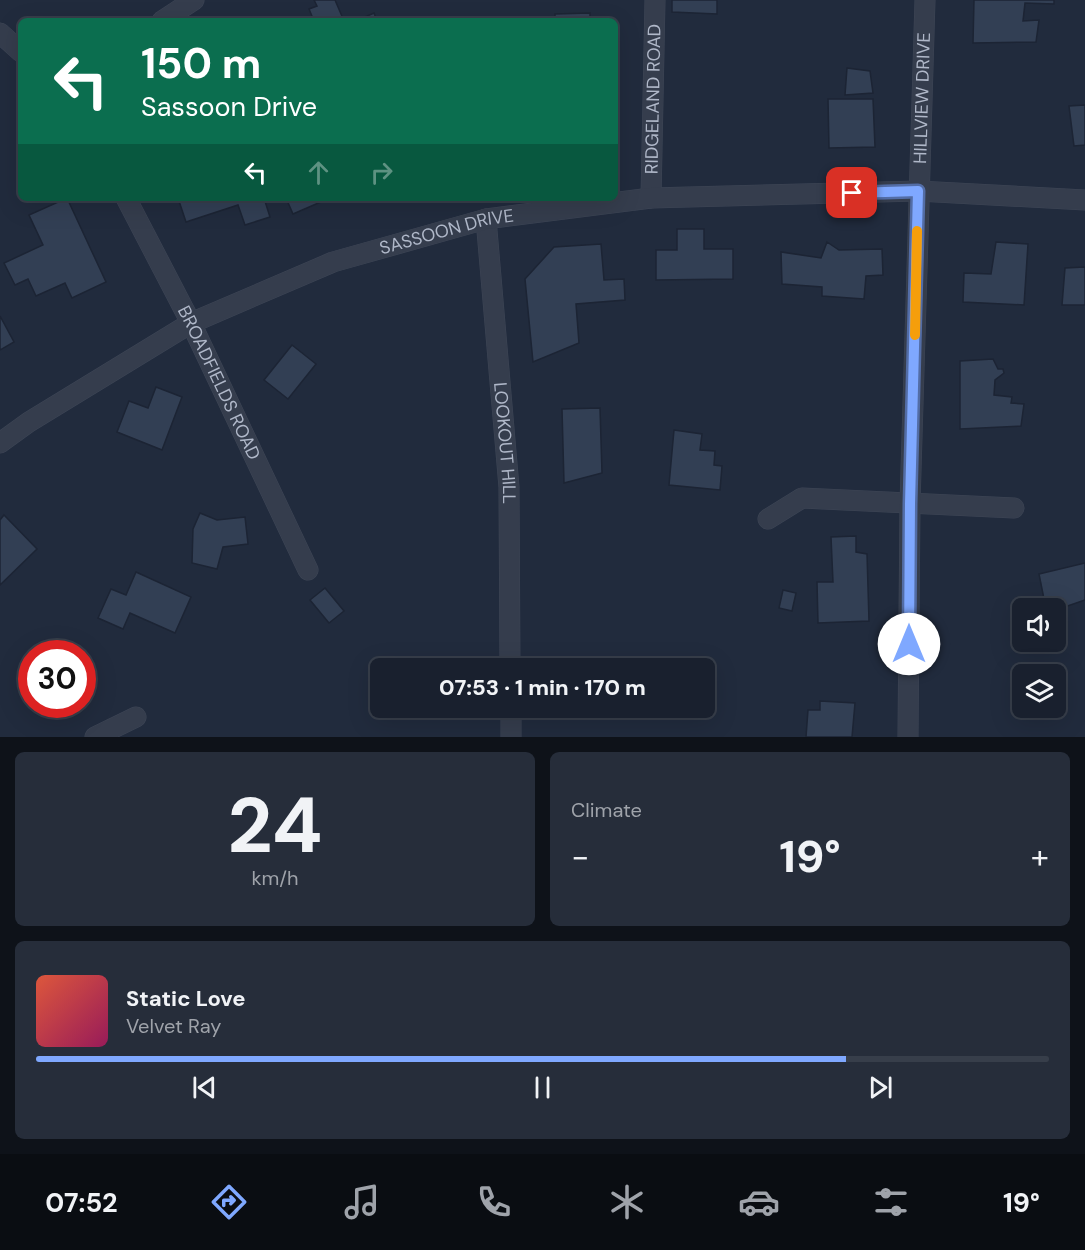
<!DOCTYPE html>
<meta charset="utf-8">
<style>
:root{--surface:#19202e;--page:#262d3a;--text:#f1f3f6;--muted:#9fa3aa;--line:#373e4a;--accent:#7fa8ff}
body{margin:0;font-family:"DM Sans",sans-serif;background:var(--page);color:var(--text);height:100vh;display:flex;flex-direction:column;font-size:22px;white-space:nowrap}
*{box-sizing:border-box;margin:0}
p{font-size:20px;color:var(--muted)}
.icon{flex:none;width:33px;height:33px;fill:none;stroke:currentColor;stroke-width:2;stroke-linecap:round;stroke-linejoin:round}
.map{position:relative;height:737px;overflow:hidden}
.details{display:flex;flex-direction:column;gap:15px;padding:15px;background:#0e1219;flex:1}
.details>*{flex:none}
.banner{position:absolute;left:18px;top:18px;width:600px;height:183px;border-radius:9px;box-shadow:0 6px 24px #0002,0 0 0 2px var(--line);background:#0b6e4f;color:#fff;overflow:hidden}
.controls{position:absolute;left:1012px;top:598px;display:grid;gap:12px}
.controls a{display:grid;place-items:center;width:54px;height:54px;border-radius:9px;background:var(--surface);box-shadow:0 6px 24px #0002,0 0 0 2px var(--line);font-size:30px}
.speed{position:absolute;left:18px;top:640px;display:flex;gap:12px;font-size:30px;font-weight:700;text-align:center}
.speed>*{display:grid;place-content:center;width:78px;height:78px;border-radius:50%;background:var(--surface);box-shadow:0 6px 24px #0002,0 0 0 2px var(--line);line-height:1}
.speed .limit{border:9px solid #d22;background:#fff;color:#111}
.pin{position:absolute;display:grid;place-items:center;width:51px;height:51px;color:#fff;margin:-26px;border-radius:12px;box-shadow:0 3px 9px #0006}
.me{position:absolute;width:66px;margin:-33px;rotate:0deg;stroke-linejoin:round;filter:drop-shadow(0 0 4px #0008)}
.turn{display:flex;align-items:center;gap:21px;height:126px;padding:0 24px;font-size:27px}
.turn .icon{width:78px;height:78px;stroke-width:2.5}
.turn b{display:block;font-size:42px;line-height:51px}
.lanes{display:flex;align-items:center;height:57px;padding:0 24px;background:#0003;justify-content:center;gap:30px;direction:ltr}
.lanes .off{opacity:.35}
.big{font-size:45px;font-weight:800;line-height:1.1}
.details .card{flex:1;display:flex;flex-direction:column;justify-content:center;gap:9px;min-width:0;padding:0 21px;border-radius:9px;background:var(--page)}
.details .dial{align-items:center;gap:0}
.dial b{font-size:78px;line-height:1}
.song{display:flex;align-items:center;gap:18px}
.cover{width:72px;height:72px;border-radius:9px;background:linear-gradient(135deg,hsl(10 70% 55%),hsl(330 70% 35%))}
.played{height:6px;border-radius:3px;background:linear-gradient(90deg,var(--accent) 80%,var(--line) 80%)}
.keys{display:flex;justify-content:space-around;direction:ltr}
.heat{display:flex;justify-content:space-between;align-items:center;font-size:33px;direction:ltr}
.details .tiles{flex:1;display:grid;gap:15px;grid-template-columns:1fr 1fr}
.card:last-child{grid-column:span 2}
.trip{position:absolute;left:370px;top:658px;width:345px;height:60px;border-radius:9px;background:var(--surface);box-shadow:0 6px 24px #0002,0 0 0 2px var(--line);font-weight:800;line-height:60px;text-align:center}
.menu{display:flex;height:96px;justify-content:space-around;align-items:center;background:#0a0d12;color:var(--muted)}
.menu .icon{width:42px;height:42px}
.menu .on{color:var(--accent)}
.menu b{font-size:27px;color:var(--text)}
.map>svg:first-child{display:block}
.building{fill:#323f54;stroke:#1c2434;stroke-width:1.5}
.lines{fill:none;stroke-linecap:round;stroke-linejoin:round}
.minor-casing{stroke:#3e4656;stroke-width:21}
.minor{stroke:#353d4d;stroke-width:20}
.route-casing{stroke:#536da6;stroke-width:15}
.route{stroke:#7fa8ff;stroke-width:10}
.slow{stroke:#f59e0b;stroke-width:10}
.labels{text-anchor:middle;stroke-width:6;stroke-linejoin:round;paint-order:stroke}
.street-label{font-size:18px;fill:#b0b8c9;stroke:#1a2232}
</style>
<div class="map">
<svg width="1085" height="737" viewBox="0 0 1085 737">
<rect width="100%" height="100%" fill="#212b3d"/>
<g class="building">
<path d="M314 0H335L344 21H314L309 9 317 6Z"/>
<path d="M672 0H717V14L672 12Z"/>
<path d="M974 0H1054V4L1025 3 1023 21 1039 20 1036 42 973 43Z"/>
<path d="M374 13 377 21H356Z"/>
<path d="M590 13V21H555V14Z"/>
<path d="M847 68 870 71 873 93 845 95Z"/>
<path d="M828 99H873L875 147 829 148Z"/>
<path d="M1085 105V145L1074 146 1069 106Z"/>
<path d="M67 198 106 282 72 298 65 283 36 296 28 279 15 285 4 263 43 245 29 215Z"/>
<path d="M178 198H264L270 217 245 225 238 205 186 222Z"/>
<path d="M286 198H330L293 214Z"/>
<path d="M677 229H704V249H733V279L656 280V250H677Z"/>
<path d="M827 242 839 250 882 249 883 275 866 276 864 299 822 296V287L782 284 781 252 821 258Z"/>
<path d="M996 242 1028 244 1024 305 963 302 964 273 991 274Z"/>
<path d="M601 244 604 280 624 279 625 300 576 304 579 343 533 362 525 279 554 247Z"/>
<path d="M1085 267V305H1062L1065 268Z"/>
<path d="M0 316 14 342 0 350Z"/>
<path d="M292 345 316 364 288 399 264 380Z"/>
<path d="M993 359 998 369H1003L1004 373 995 380 994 395 1012 397 1011 403 1024 404 1021 426 960 429V361Z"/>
<path d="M156 387 182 397 162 450 117 432 129 401 148 408Z"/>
<path d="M600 408 602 473 564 483 562 409Z"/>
<path d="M674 430 702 434 700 450 715 451 714 465 722 466 720 490 669 485Z"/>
<path d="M200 513 217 520 245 517 248 544 223 547 217 569 192 563 193 529Z"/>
<path d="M4 515 37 549 0 585V520Z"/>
<path d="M856 536V552L867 554 869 621 818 623 817 582H833L831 537Z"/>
<path d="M1085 563V600L1056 610 1046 609 1039 574Z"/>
<path d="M136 572 191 597 175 633 130 613 123 629 98 618 111 589 126 595Z"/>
<path d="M325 588 344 611 329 623 310 600Z"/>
<path d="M783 590 796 593 792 611 779 608Z"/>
<path d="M820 701 855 703 852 737H806L808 710H820Z"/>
</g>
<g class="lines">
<defs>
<g id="minor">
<path d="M162 21 194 0"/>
<path d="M0 33 21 52"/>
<path id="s1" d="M126 198 191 323 308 570"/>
<path id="s2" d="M651 198 655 0"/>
<path id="s3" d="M486 219 509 487 510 669"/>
<path id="s4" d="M0 443 29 422 191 323 333 262 486 219 651 198 918 191 1085 200"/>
<path d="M768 519 802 498 1014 508"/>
<path d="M511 708V737"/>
<path d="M95 737 136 717"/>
<path id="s5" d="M908 737 910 504 925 0"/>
</g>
</defs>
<use href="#minor" class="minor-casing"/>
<use href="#minor" class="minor"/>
</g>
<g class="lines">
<defs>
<path id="route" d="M852 193 918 191 910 504 909 644"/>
</defs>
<use href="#route" class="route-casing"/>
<use href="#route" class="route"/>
<path class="slow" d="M915 335 917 231"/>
</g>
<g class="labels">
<g class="street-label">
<text dy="6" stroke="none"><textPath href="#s2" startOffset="99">RIDGELAND ROAD</textPath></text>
<text dy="6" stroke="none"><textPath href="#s5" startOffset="639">HILLVIEW DRIVE</textPath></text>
<text dy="6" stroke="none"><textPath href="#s4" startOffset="498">SASSOON DRIVE</textPath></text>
<text dy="6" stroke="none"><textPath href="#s1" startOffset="207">BROADFIELDS ROAD</textPath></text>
<text dy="6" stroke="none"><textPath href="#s3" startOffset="225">LOOKOUT HILL</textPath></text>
</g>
</g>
</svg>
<div class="controls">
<a><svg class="icon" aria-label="sound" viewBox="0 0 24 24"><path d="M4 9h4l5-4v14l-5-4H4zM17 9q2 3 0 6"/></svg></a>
<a><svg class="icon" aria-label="layers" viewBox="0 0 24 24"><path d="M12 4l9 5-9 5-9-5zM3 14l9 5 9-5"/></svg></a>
</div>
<div class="speed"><div class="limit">30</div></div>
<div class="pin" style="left:852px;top:193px;background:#d93025"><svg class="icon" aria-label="arrive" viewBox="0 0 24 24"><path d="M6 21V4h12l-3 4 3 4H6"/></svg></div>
<svg class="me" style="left:909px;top:644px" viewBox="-20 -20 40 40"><circle r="19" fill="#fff"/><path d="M0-13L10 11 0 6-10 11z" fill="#7fa8ff"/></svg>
<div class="trip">07:53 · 1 min · 170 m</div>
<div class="banner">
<div class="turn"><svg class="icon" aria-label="left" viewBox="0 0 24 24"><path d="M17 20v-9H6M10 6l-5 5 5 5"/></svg><div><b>150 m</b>Sassoon Drive</div></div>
<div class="lanes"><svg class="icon" aria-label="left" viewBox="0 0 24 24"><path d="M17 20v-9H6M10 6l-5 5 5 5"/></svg><svg class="icon off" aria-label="ahead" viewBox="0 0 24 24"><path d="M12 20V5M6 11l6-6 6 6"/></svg><svg class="icon off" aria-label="right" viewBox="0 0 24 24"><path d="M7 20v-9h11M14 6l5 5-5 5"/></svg></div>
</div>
</div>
<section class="details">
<div class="tiles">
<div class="card dial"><b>24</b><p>km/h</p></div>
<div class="card"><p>Climate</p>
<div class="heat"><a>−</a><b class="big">19°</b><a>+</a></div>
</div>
<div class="card">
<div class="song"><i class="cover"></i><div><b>Static Love</b><p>Velvet Ray</p></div></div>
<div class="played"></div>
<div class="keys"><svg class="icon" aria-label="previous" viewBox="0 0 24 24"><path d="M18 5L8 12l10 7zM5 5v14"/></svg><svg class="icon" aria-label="pause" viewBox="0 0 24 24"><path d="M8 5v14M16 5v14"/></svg><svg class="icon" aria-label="next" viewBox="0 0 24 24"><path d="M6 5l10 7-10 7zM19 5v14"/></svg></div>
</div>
</div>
</section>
<nav class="menu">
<b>07:52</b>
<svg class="icon on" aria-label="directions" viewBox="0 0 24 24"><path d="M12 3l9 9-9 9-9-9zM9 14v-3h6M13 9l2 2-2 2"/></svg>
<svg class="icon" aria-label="music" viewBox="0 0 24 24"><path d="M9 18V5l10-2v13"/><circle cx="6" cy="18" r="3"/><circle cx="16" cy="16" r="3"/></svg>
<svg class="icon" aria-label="phone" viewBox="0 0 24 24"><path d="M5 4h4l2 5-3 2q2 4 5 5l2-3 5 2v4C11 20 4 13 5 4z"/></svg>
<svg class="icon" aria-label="climate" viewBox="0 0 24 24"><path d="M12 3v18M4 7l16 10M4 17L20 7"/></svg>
<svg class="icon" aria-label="car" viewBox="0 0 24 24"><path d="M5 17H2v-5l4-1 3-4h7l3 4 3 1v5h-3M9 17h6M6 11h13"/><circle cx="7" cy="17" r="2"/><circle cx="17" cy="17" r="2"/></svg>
<svg class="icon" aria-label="filters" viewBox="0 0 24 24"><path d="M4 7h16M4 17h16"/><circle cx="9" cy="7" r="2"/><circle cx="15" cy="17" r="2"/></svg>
<b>19°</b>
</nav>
